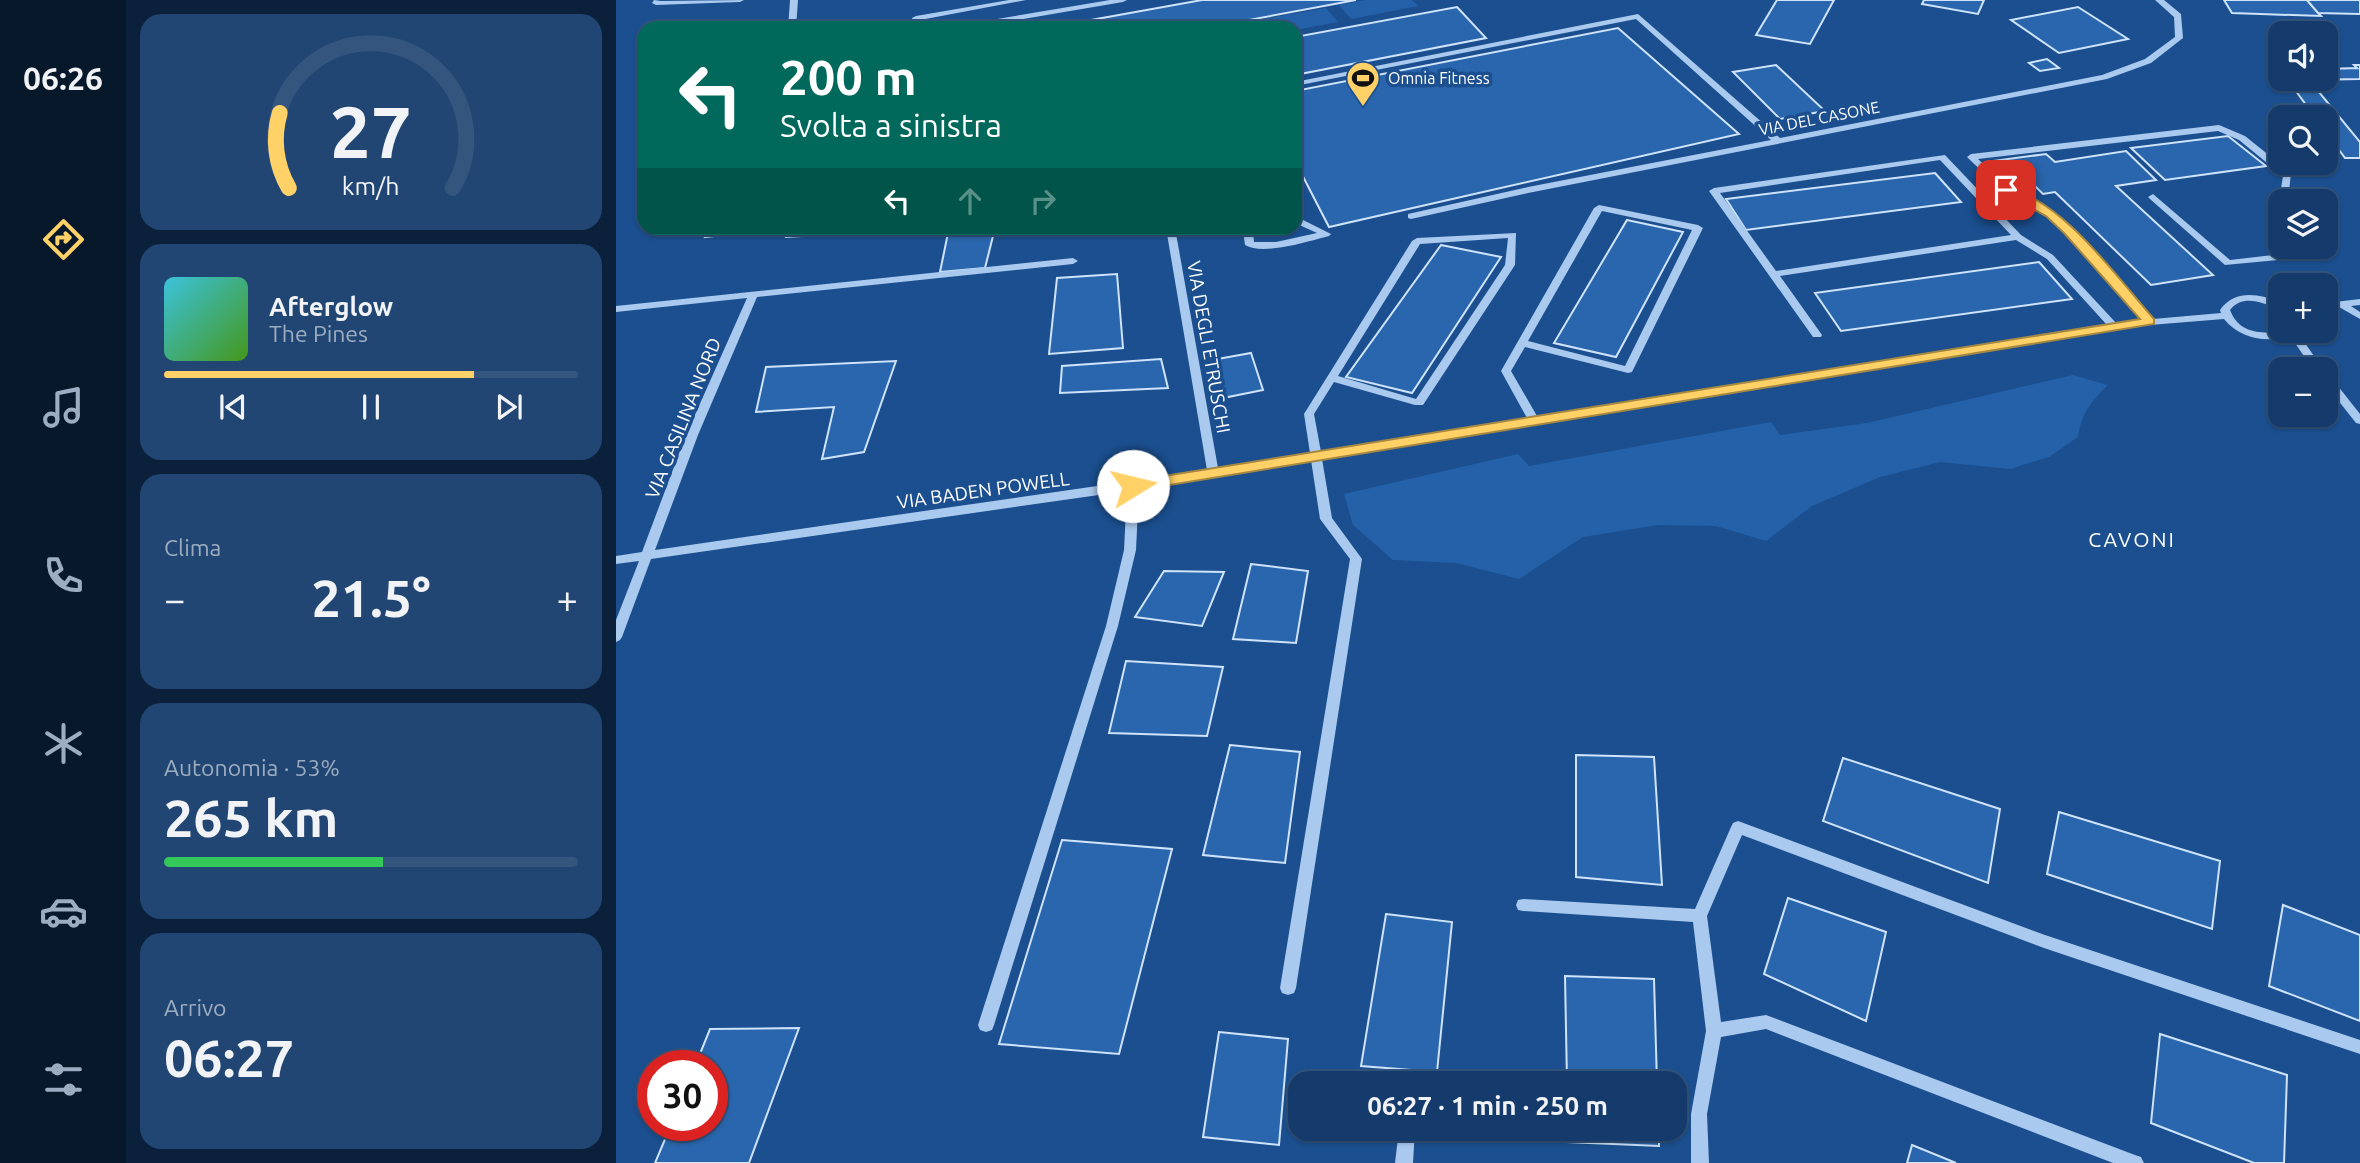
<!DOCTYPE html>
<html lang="it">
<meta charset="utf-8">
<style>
:root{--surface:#143b6b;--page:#214673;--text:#f1f3f6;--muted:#9dadc1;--line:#33557e;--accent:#ffd166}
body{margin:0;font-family:Ubuntu,sans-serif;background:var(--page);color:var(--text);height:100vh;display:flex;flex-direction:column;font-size:26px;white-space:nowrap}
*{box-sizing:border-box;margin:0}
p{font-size:23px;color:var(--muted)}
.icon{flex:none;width:38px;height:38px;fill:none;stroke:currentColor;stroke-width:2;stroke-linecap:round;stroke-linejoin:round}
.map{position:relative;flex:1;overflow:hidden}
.panel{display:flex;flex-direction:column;gap:14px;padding:14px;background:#0b203b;width:490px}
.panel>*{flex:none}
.top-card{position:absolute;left:21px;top:21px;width:665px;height:214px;border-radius:21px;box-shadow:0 2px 5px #0004,0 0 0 2px var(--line);background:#00695c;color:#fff;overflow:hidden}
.tools{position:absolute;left:1652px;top:21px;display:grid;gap:14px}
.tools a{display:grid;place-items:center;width:70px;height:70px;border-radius:14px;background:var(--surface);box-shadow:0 2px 5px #0004,0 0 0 2px var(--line);font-size:35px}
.speed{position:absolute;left:21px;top:1050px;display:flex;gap:14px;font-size:35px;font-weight:700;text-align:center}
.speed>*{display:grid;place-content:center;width:91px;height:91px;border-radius:50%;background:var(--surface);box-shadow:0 2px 5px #0004,0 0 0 2px var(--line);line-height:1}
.speed .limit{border:10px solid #d22;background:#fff;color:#111}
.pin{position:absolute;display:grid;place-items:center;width:60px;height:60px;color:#fff;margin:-30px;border-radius:14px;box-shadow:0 4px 10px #0006}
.me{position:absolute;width:77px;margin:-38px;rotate:81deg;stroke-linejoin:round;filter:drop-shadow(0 0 5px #0008)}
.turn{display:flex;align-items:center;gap:24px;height:147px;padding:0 28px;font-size:32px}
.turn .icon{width:91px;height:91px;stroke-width:2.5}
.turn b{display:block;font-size:49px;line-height:60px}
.lanes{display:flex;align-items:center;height:66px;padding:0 28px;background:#0003;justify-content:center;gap:35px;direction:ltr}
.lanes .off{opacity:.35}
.big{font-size:52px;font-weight:700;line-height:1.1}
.panel .tile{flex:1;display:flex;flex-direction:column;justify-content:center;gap:10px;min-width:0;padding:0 24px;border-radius:21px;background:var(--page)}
.panel .dial{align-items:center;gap:0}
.dial svg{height:182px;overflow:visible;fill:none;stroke:var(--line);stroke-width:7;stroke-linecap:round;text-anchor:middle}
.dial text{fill:var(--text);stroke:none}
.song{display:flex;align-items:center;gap:21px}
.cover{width:84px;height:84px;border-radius:10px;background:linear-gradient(135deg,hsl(190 70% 55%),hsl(100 70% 35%))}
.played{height:7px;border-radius:4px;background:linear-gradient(90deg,var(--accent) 75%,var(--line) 75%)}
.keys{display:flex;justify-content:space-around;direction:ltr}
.heat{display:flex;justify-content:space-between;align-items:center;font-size:38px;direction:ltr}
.charge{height:10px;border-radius:5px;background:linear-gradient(90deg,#34c759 53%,var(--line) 0)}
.trip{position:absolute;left:672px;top:1071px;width:399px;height:70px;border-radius:21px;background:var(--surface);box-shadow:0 2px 5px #0004,0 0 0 2px var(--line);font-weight:700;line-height:70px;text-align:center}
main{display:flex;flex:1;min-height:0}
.menu{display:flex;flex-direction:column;width:126px;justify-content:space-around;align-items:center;background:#08182b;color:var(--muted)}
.menu .icon{width:49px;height:49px}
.menu .active{color:var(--accent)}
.menu b{font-size:32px;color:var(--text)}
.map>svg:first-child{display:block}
.green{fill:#2461a8}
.building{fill:#2a66ad;stroke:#cfe3fa;stroke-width:2}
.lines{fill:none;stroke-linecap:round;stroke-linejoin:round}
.minor{fill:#a9c9ee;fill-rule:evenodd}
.route{fill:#ffd166;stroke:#a68842;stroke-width:2}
.labels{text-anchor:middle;stroke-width:7;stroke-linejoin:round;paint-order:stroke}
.far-poi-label{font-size:16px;fill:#fff;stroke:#1b4f8f;text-anchor:start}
.far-street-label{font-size:16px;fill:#fff;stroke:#1b4f8f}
.street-label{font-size:19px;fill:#fff;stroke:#1b4f8f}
.neighbourhood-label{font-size:21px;letter-spacing:2px;fill:#fff;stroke:#1b4f8f}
</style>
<main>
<nav class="menu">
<b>06:26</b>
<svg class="icon active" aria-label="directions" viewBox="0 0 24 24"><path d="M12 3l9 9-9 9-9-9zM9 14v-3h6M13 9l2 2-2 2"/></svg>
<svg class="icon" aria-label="music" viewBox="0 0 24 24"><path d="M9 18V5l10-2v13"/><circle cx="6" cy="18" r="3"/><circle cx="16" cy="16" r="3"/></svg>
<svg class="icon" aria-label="phone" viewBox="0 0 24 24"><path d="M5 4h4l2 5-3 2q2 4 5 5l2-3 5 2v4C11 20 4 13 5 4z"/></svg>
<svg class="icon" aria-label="climate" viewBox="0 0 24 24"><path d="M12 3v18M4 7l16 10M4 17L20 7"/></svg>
<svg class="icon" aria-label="car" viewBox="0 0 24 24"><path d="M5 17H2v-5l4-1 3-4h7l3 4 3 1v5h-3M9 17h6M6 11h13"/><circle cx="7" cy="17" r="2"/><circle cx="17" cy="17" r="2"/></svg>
<svg class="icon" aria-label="filters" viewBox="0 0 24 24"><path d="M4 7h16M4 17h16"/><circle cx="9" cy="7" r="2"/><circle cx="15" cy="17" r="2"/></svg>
</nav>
<section class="panel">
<div class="tile dial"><svg viewBox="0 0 100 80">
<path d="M14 69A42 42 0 1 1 86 69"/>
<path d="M14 69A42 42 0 0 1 10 36" stroke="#ffd166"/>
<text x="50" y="56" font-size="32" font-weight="700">27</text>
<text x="50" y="72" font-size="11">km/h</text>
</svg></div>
<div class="tile">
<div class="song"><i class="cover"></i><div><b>Afterglow</b><p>The Pines</p></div></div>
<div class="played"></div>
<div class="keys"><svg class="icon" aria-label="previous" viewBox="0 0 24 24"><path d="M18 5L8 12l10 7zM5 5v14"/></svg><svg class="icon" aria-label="pause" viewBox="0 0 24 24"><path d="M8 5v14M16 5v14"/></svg><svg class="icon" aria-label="next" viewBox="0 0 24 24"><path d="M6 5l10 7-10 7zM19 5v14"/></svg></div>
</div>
<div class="tile"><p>Clima</p>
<div class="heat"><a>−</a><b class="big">21.5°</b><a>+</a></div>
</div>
<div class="tile"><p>Autonomia · 53%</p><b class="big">265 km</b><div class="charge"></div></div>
<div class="tile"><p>Arrivo</p><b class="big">06:27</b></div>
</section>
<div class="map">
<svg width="1744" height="1163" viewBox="0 0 1744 1163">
<rect width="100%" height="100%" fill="#1b4f8f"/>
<g class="green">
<path d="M749 0H796L802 6 735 19 723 5Z"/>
<path d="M710 8 722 22 679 30 647 28 641 20Z"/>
<path d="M1457 375 1492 385C1475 402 1466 412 1462 437L1433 457 1394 469 1324 462 1264 477 1196 506 1150 541 1100 526 1042 525 967 537 903 579 840 563 777 560 737 525 728 494 902 454 913 466 1155 422 1164 435 1251 423Z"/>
</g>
<g class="building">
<path d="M586 0H740L590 28H468L464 22Z"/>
<path d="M1161 0H1218L1194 44 1140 35Z"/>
<path d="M1308 0H1368L1362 14 1306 4Z"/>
<path d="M1608 0H1691L1705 16 1616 13Z"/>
<path d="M1691 0H1744V14L1702 13Z"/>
<path d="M841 7 870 38 679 75V37Z"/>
<path d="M1462 7 1512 39 1443 53 1395 20Z"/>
<path d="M1002 28 1123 134 713 227 679 161V91Z"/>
<path d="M1431 59 1443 68 1424 71 1413 63Z"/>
<path d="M1160 65 1209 111 1164 119 1117 72Z"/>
<path d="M1738 65H1744V79L1693 80 1744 142V158H1729L1710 132V117H1699L1671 79H1710V69L1741 68Z"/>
<path d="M1612 136 1650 166 1549 180 1515 148Z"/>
<path d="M1510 151 1540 180 1500 186 1597 275 1535 285 1439 192 1427 194 1418 185 1396 188 1370 162 1430 154 1439 162Z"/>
<path d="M1319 173 1345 202 1130 230 1110 199Z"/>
<path d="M1011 220 1067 232 1000 357 938 343Z"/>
<path d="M92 228H221V234L170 237 172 228 89 237Z"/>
<path d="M333 228H379L369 268 324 272Z"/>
<path d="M825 245 885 257 796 393 730 377Z"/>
<path d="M1423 262 1456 299 1225 331 1199 293Z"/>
<path d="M501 274 507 348 433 354 441 278Z"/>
<path d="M635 353 647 390 607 398 596 360Z"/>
<path d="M545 359 552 388 444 393 446 366Z"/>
<path d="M280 361 248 452 206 459 218 407 140 412 150 367Z"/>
<path d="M635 564 692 571 680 643 617 639Z"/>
<path d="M548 571 608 572 586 626 519 617Z"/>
<path d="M510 661 607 667 591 736 493 733Z"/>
<path d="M614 745 684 752 669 863 587 855Z"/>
<path d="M960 755 1038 757 1046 885 960 877Z"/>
<path d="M1227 758 1384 809 1372 883 1207 821Z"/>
<path d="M1443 812 1604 861 1596 929 1431 874Z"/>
<path d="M446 840 556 849 503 1054 383 1044Z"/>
<path d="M1172 898 1270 932 1250 1021 1148 974Z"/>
<path d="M1667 905 1744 935V1021L1653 986Z"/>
<path d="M770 914 836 922 821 1072 745 1066Z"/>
<path d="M949 976 1038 979 1041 1083H951Z"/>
<path d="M183 1028 133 1163H39L55 1125H96V1066H79L94 1029Z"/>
<path d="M603 1032 672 1039 663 1145 587 1137Z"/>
<path d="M1544 1034 1671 1075 1668 1163H1638L1535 1123Z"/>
<path d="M951 1129H1043V1146L951 1142Z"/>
<path d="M1296 1145 1340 1163H1291Z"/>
</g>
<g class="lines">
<g class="minor">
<path d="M38 0 45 1 128 0 124 2 40 5 36 3Z"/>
<path d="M174 0H182L180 28H172Z"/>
<path d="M393 0H410L304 20 307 28H299L296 18 300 16Z"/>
<path d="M494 0H511L507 2 354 28H336L340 26Z"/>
<path d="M1539 0H1548L1565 14 1567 38 1535 63 1491 79 912 193 795 219 792 218V214L912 187 1155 140 1020 19 679 86V82L1022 14 1164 138 1486 75 1529 59 1559 37 1558 17Z"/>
<path d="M1603 125 1629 136 1675 173 1672 201H1663L1667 176 1623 140 1602 131 1362 159 1393 188 1437 212 1455 228 1537 319 1605 313 1604 310C1619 289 1643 294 1664 302V309C1647 304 1628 293 1614 310 1626 341 1658 331 1683 331L1682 333 1707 369H1697L1674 336C1650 343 1624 339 1608 319L1534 325 1420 341 706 459 716 518 746 559 680 988 678 993 672 995 666 993 664 988 734 559 704 519 695 460 523 489 520 550 502 626 378 1025 376 1030 370 1032 364 1030 362 1025 490 626 508 550 511 491 35 559 6 637 4 640 0 642V620L23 561 0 564V556L26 552 70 435 131 298 0 312V306L457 258 462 261 457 264 141 297 82 435 39 550 591 470 550 228H559L602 468 694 453 688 414 796 241 801 238 900 233 899 265 807 405H799L718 382 698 414 705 452 911 418 885 371 978 208 983 205 1082 225 1087 228 1016 372 1012 373 909 347 895 371 921 416 1491 325 1431 259 1400 240 1164 276 1206 335 1205 337H1197L1093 191 1098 188 1329 155 1405 235 1437 255 1501 324 1527 320 1449 232 1431 216 1387 192 1351 157 1355 154ZM1324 160 1395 235 1160 271 1104 193ZM986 211 1076 230 1009 366 912 341ZM892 238 889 265 800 399 722 376 804 244Z"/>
<path d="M1537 194 1614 260 1657 255 1659 237 1664 234V247H1668L1667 257 1662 260 1609 265 1534 199 1532 197Z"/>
<path d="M679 216 715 234 713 236C693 241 647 256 629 245L627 231 633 228H646L637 232 638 242H660L701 233 679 223Z"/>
<path d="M1744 299V305L1735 306 1744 312V319L1723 307 1710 309V303Z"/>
<path d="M1710 375 1714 376 1744 414V424L1740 423 1710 385Z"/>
<path d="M1122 821 1429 935 1744 1040V1054L1428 948 1126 835 1091 916 1105 1022 1150 1015 1519 1155 1525 1157 1528 1163H1497L1150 1029 1105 1037 1091 1114 1093 1163H1075V1114L1090 1031 1077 922 907 911 902 910 900 905 902 900 907 899 1079 909 1115 827 1117 823Z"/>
<path d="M783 1129H799L797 1163H779Z"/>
</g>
</g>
<path class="route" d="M1390 186C1451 205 1497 273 1538 319V324L517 491 509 486 517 481 1524 319 1448 233 1430 216 1386 192 1384 190Z"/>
<defs>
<symbol id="stadium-pin" viewBox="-11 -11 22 30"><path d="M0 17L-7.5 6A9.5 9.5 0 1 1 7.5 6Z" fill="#ffd166" stroke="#1b4f8f"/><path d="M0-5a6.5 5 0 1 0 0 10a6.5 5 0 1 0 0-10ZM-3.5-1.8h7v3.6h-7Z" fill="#111"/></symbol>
</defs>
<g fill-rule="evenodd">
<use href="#stadium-pin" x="728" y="59" width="38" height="52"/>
</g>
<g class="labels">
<g class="far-poi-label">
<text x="772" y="84">Omnia Fitness</text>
</g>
<g class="far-street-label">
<text transform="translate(1203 118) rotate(-11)" y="6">VIA DEL CASONE</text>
</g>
<g class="street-label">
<text transform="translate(593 347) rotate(80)" y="7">VIA DEGLI ETRUSCHI</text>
<text transform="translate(67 418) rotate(-68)" y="7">VIA CASILINA NORD</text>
<text transform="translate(367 490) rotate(-8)" y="7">VIA BADEN POWELL</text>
</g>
<g class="neighbourhood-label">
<text x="1516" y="547">CAVONI</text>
</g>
</g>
</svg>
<div class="tools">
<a><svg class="icon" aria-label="sound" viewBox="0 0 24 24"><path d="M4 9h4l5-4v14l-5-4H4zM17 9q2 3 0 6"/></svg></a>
<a><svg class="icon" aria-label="search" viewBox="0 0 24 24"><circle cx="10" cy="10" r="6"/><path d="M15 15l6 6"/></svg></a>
<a><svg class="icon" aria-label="layers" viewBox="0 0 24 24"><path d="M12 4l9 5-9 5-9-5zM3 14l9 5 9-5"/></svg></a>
<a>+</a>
<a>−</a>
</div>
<div class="speed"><div class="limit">30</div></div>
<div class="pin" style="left:1390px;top:190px;background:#d93025"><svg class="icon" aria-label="arrive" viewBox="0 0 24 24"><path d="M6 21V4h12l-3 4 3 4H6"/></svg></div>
<svg class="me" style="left:517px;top:486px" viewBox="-20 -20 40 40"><circle r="19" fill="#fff"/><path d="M0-13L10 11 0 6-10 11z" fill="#ffd166"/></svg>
<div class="trip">06:27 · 1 min · 250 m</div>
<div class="top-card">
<div class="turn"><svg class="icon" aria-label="left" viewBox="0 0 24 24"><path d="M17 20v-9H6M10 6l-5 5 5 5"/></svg><div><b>200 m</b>Svolta a sinistra</div></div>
<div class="lanes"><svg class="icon" aria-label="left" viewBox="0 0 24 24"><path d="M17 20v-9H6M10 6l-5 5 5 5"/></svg><svg class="icon off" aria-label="ahead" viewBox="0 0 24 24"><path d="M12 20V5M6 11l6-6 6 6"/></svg><svg class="icon off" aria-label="right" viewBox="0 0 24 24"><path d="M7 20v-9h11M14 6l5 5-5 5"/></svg></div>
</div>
</div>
</main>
